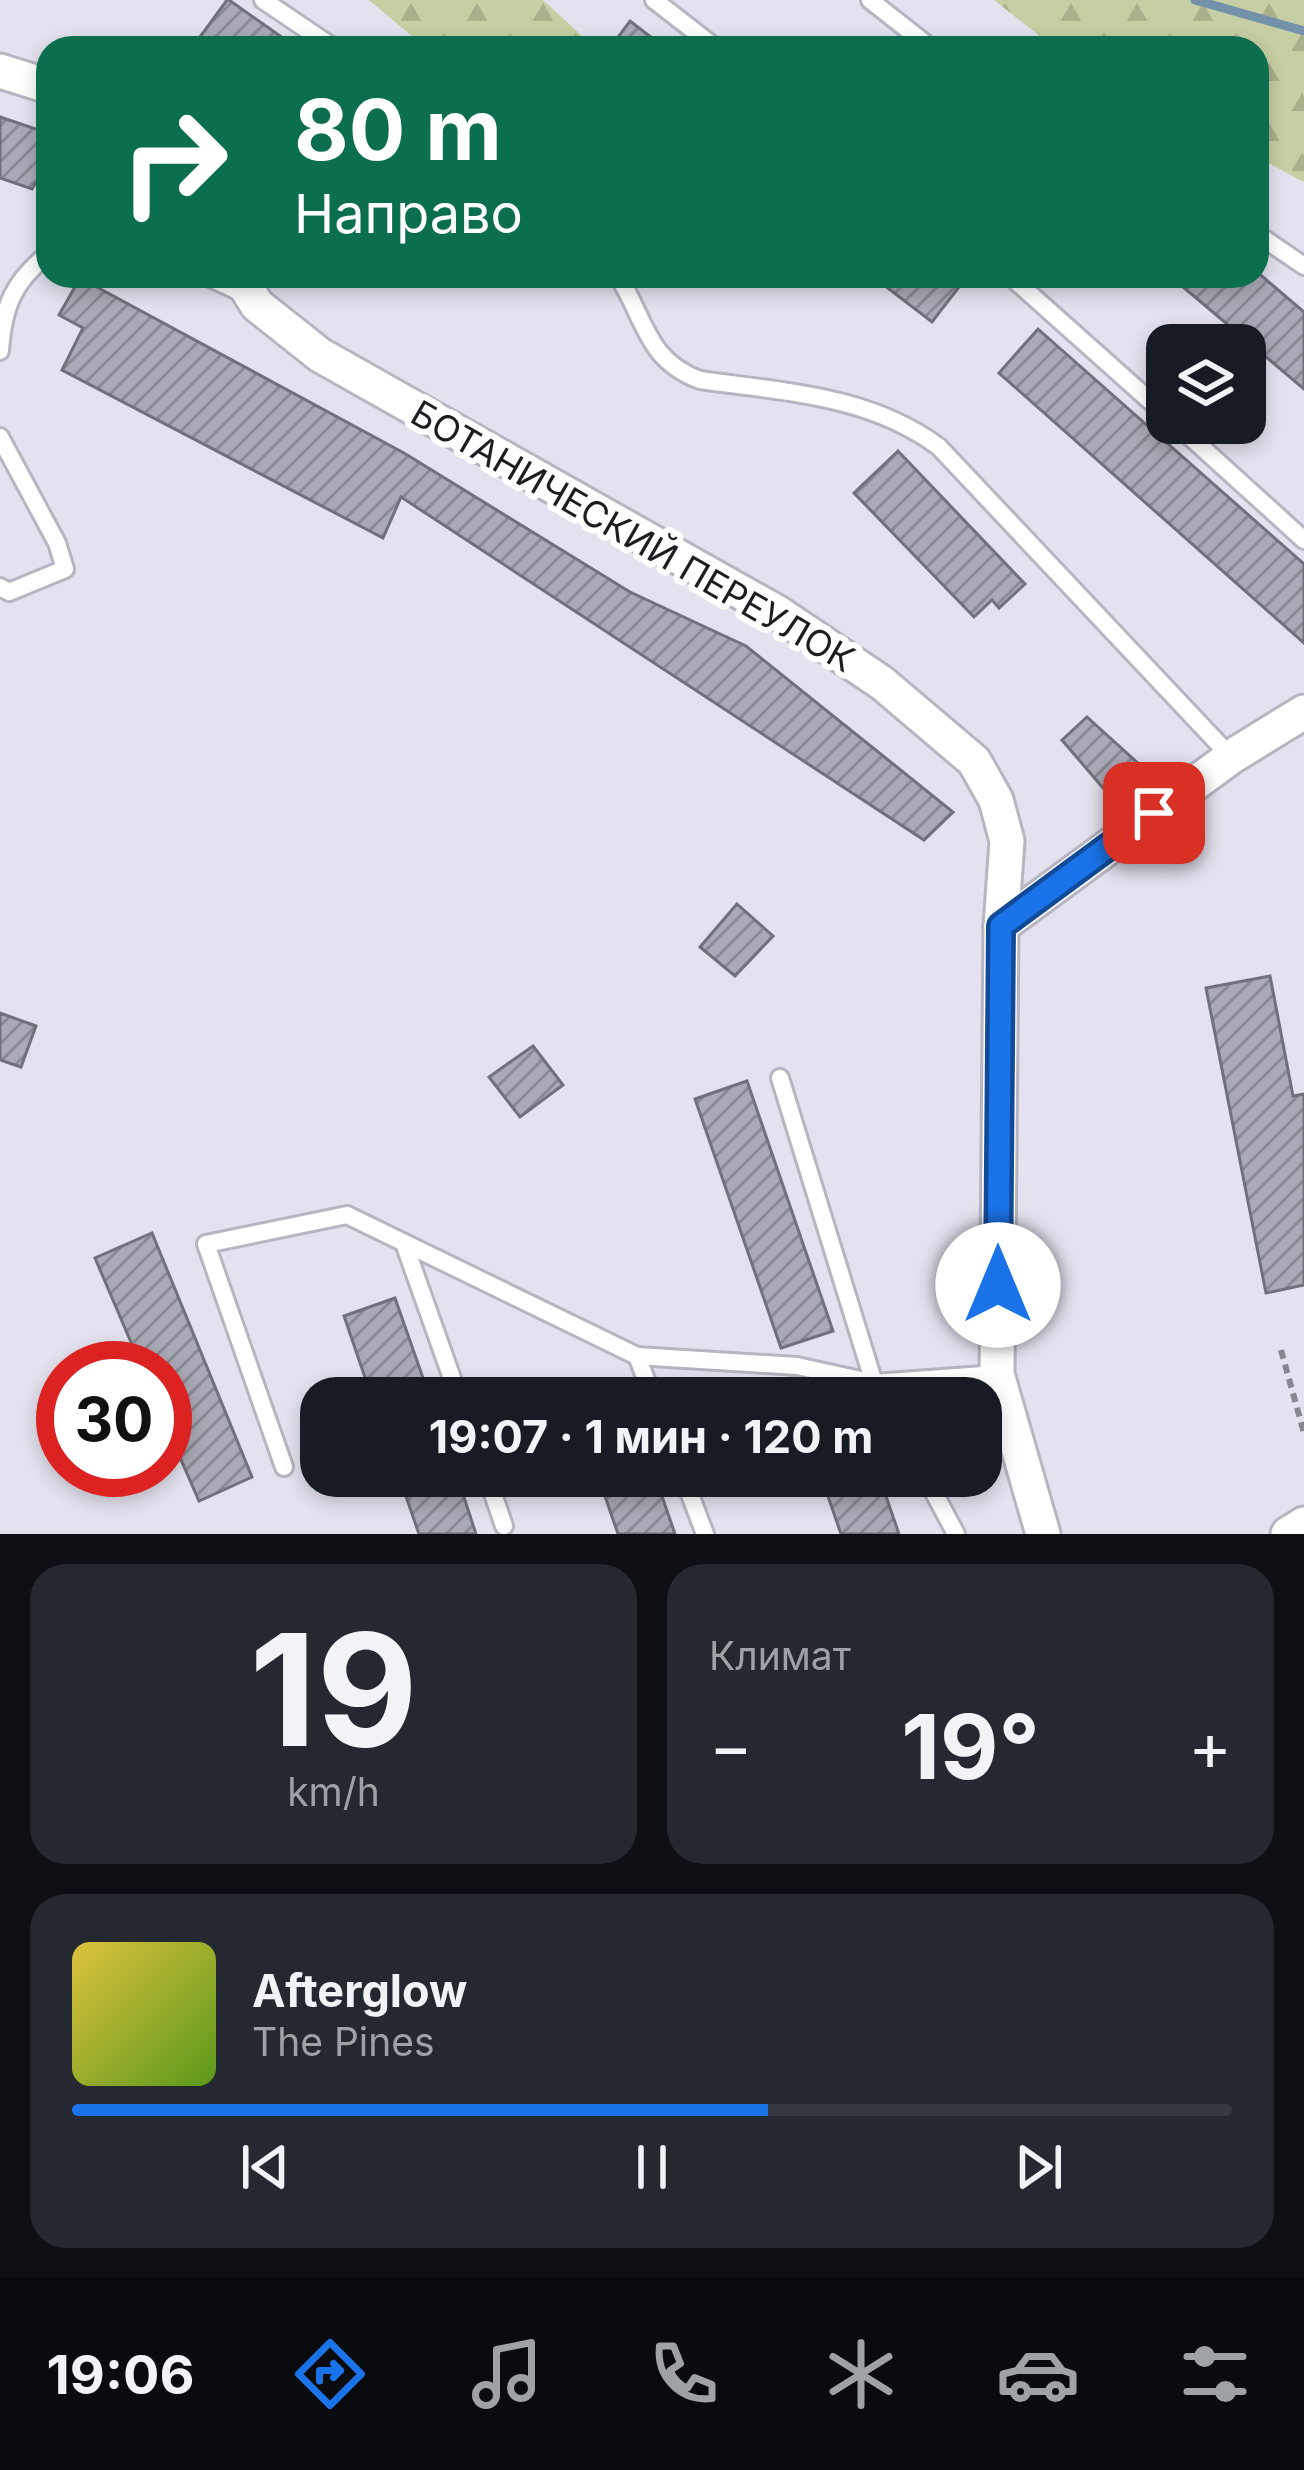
<!DOCTYPE html>
<html lang="ru">
<meta charset="utf-8">
<style>
:root{--surface:#171b24;--page:#242831;--text:#f1f3f6;--muted:#9ea1a6;--line:#363941;--accent:#1a73e8}
body{margin:0;font-family:Inter,sans-serif;background:var(--page);color:var(--text);height:100vh;display:flex;flex-direction:column;font-size:45px;white-space:nowrap}
*{box-sizing:border-box;margin:0}
p{font-size:39px;color:var(--muted)}
.icon{flex:none;width:66px;height:66px;fill:none;stroke:currentColor;stroke-width:2;stroke-linecap:round;stroke-linejoin:round}
.map{position:relative;height:1534px;overflow:hidden}
.side{display:flex;flex-direction:column;gap:30px;padding:30px;background:#0d0f14;flex:1}
.side>*{flex:none}
.top-card{position:absolute;left:36px;top:36px;width:1233px;height:252px;border-radius:36px;box-shadow:0 6px 18px #0003;background:#0b6e4f;color:#fff;overflow:hidden}
.tools{position:absolute;left:1146px;top:324px;display:grid;gap:24px}
.tools a{display:grid;place-items:center;width:120px;height:120px;border-radius:24px;background:var(--surface);box-shadow:0 6px 18px #0003;font-size:60px}
.speed{position:absolute;left:36px;top:1341px;display:flex;gap:24px;font-size:60px;font-weight:700;text-align:center}
.speed>*{display:grid;place-content:center;width:156px;height:156px;border-radius:50%;background:var(--surface);box-shadow:0 6px 18px #0003;line-height:1}
.speed .limit{border:18px solid #d22;background:#fff;color:#111}
.pin{position:absolute;display:grid;place-items:center;width:102px;height:102px;color:#fff;margin:-51px;border-radius:24px;box-shadow:0 6px 18px #0006}
.me{position:absolute;width:132px;margin:-66px;rotate:0deg;stroke-linejoin:round;filter:drop-shadow(0 0 9px #0008)}
.turn{display:flex;align-items:center;gap:42px;height:252px;padding:0 60px;font-size:54px}
.turn .icon{width:156px;height:156px;stroke-width:2.5}
.turn b{display:block;font-size:84px;line-height:102px}
.big{font-size:90px;font-weight:700;line-height:1.1}
.side .widget{flex:1;display:flex;flex-direction:column;justify-content:center;gap:18px;min-width:0;padding:0 42px;border-radius:36px;background:var(--page)}
.side .dial{align-items:center;gap:0}
.dial b{font-size:156px;line-height:1}
.song{display:flex;align-items:center;gap:36px}
.cover{width:144px;height:144px;border-radius:18px;background:linear-gradient(135deg,hsl(50 70% 55%),hsl(90 70% 35%))}
.played{height:12px;border-radius:6px;background:linear-gradient(90deg,var(--accent) 60%,var(--line) 60%)}
.keys{display:flex;justify-content:space-around;direction:ltr}
.heat{display:flex;justify-content:space-between;align-items:center;font-size:66px;direction:ltr}
.side .tiles{flex:1;display:grid;gap:30px;grid-template-columns:1fr 1fr}
.widget:last-child{grid-column:span 2}
.trip{position:absolute;left:300px;top:1377px;width:702px;height:120px;border-radius:36px;background:var(--surface);box-shadow:0 6px 18px #0003;font-weight:700;line-height:120px;text-align:center}
.dock{display:flex;height:192px;justify-content:space-around;align-items:center;background:#090b0e;color:var(--muted)}
.dock .icon{width:84px;height:84px}
.dock .on{color:var(--accent)}
.dock b{font-size:54px;color:var(--text)}
.map>svg:first-child{display:block}
.forest{fill:url(#forest-firs)}
.lines{fill:none;stroke-linecap:round;stroke-linejoin:round}
.stream{stroke:#7491aa;stroke-width:9}
.building{fill:url(#building-hatch);stroke:#70717b;stroke-width:3}
.lane-casing{stroke:#b6b5c1;stroke-width:22}
.street-casing{stroke:#b6b5c1;stroke-width:39}
.path{stroke:#87878f;stroke-width:6;stroke-dasharray:9 6;stroke-linecap:butt}
.lane{stroke:#fff;stroke-width:16}
.street{stroke:#fff;stroke-width:33}
.route-casing{stroke:#114b97;stroke-width:30}
.route{stroke:#1a73e8;stroke-width:21}
.labels{text-anchor:middle;stroke-width:12;stroke-linejoin:round;paint-order:stroke}
.street-label{font-size:36px;fill:#1d1d21;stroke:#fff}
</style>
<div class="map">
<svg width="1304" height="1534" viewBox="0 0 1304 1534">
<defs>
<pattern id="forest-firs" width="22" height="20" patternUnits="userSpaceOnUse" patternTransform="scale(3)"><rect width="22" height="20" fill="#c6cea3"/><path d="M5 1l3.5 6h-7zM16 11l3.5 6h-7z" fill="#aab08c"/></pattern>
<pattern id="building-hatch" width="6" height="6" patternUnits="userSpaceOnUse" patternTransform="scale(3)"><rect width="6" height="6" fill="#a9aab5"/><path d="M-1 1l2-2M0 6l6-6M5 7l2-2" fill="none" stroke="#898a93"/></pattern>
</defs>
<rect width="100%" height="100%" fill="#e3e2ee"/>
<g class="forest">
<path d="M369 0H543L595 48H426Z"/>
<path d="M994 0H1304V182L1257 157V48H1055Z"/>
</g>
<g class="lines">
<path class="stream" d="M1195 0 1304 31"/>
</g>
<g class="building">
<path d="M227 0H229L297 48H215L200 37Z"/>
<path d="M630 21 665 48H610Z"/>
<path d="M0 117 48 133V163L32 189 0 178Z"/>
<path d="M1257 272 1304 312V389L1170 276H1257Z"/>
<path d="M872 276H964L966 278 932 322Z"/>
<path d="M80 278 404 453 630 592 746 646 953 812 924 840 401 497 383 538 62 370 83 328 59 315Z"/>
<path d="M1038 329 1304 564V643L999 373Z"/>
<path d="M898 451 1025 584 999 608 992 600 974 617 854 493Z"/>
<path d="M1087 717 1151 775 1115 802 1062 740Z"/>
<path d="M737 904 773 936 735 976 700 947Z"/>
<path d="M1270 976 1293 1096 1304 1094V1285L1266 1293 1206 988Z"/>
<path d="M0 1013 36 1026 21 1067 0 1060Z"/>
<path d="M533 1046 563 1085 520 1117 489 1077Z"/>
<path d="M747 1081 833 1331 781 1348 695 1099Z"/>
<path d="M152 1233 252 1477 199 1501 165 1423V1368H142L95 1258Z"/>
<path d="M395 1298 430 1398H372L344 1316Z"/>
<path d="M399 1476H457L476 1534H419Z"/>
<path d="M598 1476H655L675 1534H618Z"/>
<path d="M821 1476H879L899 1534H841Z"/>
</g>
<g class="lines">
<defs>
<g id="lane">
<path d="M263 0 334 48"/>
<path d="M654 0 716 48"/>
<path d="M870 0 931 48"/>
<path d="M1257 234 1304 266"/>
<path d="M206 276 242 293"/>
<path d="M618 276C646 320 646 360 700 380 784 392 869 395 939 447L1231 757"/>
<path d="M1010 276 1167 416"/>
<path d="M0 351C3 307 13 282 48 254"/>
<path d="M1175 423 1304 540"/>
<path d="M0 437 57 543 65 569 9 592 0 587"/>
<path d="M780 1078 874 1383 882 1398"/>
<path d="M404 1243 459 1398"/>
<path d="M637 1356 653 1398"/>
<path d="M284 1467 206 1244 347 1215 637 1356 797 1366 874 1383 997 1374"/>
<path d="M487 1476 504 1526"/>
<path d="M683 1476 705 1534"/>
<path d="M925 1476 956 1534"/>
</g>
<g id="street">
<path d="M0 71 48 86"/>
<path d="M239 276 257 305 320 355 778 613 882 683 974 761 996 800 1007 841 1001 926 997 1374 1043 1534"/>
<path d="M1001 926 1231 757 1304 712"/>
<path d="M1288 1534 1304 1524"/>
</g>
</defs>
<use href="#lane" class="lane-casing"/>
<use href="#street" class="street-casing"/>
<path class="path" d="M1281 1350 1304 1433"/>
<use href="#lane" class="lane"/>
<use href="#street" class="street"/>
</g>
<g class="lines">
<defs>
<path id="route" d="M998 1285 1001 926 1154 813"/>
</defs>
<use href="#route" class="route-casing"/>
<use href="#route" class="route"/>
</g>
<g class="labels">
<g class="street-label">
<text transform="translate(633 536) rotate(30)" y="13">БОТАНИЧЕСКИЙ ПЕРЕУЛОК</text>
</g>
</g>
</svg>
<div class="tools">
<a><svg class="icon" aria-label="layers" viewBox="0 0 24 24"><path d="M12 4l9 5-9 5-9-5zM3 14l9 5 9-5"/></svg></a>
</div>
<div class="speed"><div class="limit">30</div></div>
<div class="pin" style="left:1154px;top:813px;background:#d93025"><svg class="icon" aria-label="arrive" viewBox="0 0 24 24"><path d="M6 21V4h12l-3 4 3 4H6"/></svg></div>
<svg class="me" style="left:998px;top:1285px" viewBox="-20 -20 40 40"><circle r="19" fill="#fff"/><path d="M0-13L10 11 0 6-10 11z" fill="#1a73e8"/></svg>
<div class="trip">19:07 · 1 мин · 120 m</div>
<div class="top-card">
<div class="turn"><svg class="icon" aria-label="right" viewBox="0 0 24 24"><path d="M7 20v-9h11M14 6l5 5-5 5"/></svg><div><b>80 m</b>Направо</div></div>
</div>
</div>
<section class="side">
<div class="tiles">
<div class="widget dial"><b>19</b><p>km/h</p></div>
<div class="widget"><p>Климат</p>
<div class="heat"><a>−</a><b class="big">19°</b><a>+</a></div>
</div>
<div class="widget">
<div class="song"><i class="cover"></i><div><b>Afterglow</b><p>The Pines</p></div></div>
<div class="played"></div>
<div class="keys"><svg class="icon" aria-label="previous" viewBox="0 0 24 24"><path d="M18 5L8 12l10 7zM5 5v14"/></svg><svg class="icon" aria-label="pause" viewBox="0 0 24 24"><path d="M8 5v14M16 5v14"/></svg><svg class="icon" aria-label="next" viewBox="0 0 24 24"><path d="M6 5l10 7-10 7zM19 5v14"/></svg></div>
</div>
</div>
</section>
<nav class="dock">
<b>19:06</b>
<svg class="icon on" aria-label="directions" viewBox="0 0 24 24"><path d="M12 3l9 9-9 9-9-9zM9 14v-3h6M13 9l2 2-2 2"/></svg>
<svg class="icon" aria-label="music" viewBox="0 0 24 24"><path d="M9 18V5l10-2v13"/><circle cx="6" cy="18" r="3"/><circle cx="16" cy="16" r="3"/></svg>
<svg class="icon" aria-label="phone" viewBox="0 0 24 24"><path d="M5 4h4l2 5-3 2q2 4 5 5l2-3 5 2v4C11 20 4 13 5 4z"/></svg>
<svg class="icon" aria-label="climate" viewBox="0 0 24 24"><path d="M12 3v18M4 7l16 10M4 17L20 7"/></svg>
<svg class="icon" aria-label="car" viewBox="0 0 24 24"><path d="M5 17H2v-5l4-1 3-4h7l3 4 3 1v5h-3M9 17h6M6 11h13"/><circle cx="7" cy="17" r="2"/><circle cx="17" cy="17" r="2"/></svg>
<svg class="icon" aria-label="filters" viewBox="0 0 24 24"><path d="M4 7h16M4 17h16"/><circle cx="9" cy="7" r="2"/><circle cx="15" cy="17" r="2"/></svg>
</nav>
